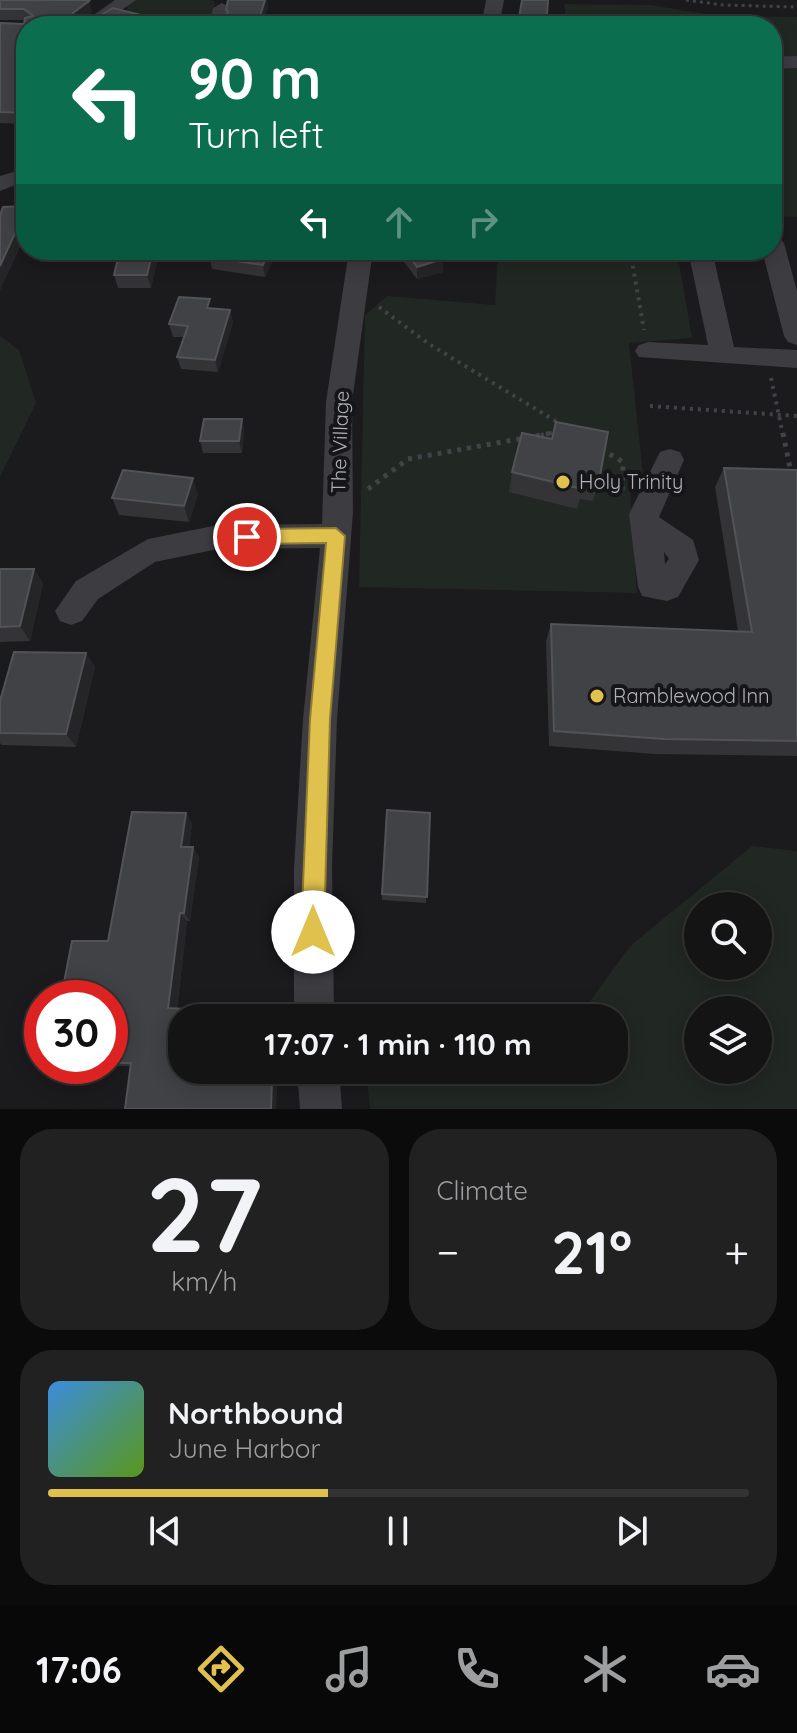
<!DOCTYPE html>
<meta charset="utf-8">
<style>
:root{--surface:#141415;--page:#212122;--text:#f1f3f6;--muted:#9d9ea0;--line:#333334;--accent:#e0c14e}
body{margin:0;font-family:Quicksand,sans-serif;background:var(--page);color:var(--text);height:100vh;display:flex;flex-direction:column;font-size:30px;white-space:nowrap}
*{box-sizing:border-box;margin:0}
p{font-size:26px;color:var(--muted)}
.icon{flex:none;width:44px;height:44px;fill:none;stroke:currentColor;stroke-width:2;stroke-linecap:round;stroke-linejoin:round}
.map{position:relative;height:1109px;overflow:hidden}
.details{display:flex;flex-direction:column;gap:20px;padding:20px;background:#0b0b0c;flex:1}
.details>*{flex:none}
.banner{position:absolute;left:16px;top:16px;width:766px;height:244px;border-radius:32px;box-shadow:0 4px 20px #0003,0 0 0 2px var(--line);background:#0b6e4f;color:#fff;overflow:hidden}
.buttons{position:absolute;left:684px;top:892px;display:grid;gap:16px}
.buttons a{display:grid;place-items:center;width:88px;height:88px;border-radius:50%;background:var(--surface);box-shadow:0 4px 20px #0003,0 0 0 2px var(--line);font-size:40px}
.speed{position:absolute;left:24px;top:980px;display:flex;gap:16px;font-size:40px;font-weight:700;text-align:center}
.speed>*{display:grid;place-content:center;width:104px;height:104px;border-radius:50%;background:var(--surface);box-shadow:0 4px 20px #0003,0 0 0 2px var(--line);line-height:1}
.speed .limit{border:12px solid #d22;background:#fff;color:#111}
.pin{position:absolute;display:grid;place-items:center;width:68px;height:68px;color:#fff;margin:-34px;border:4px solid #fff;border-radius:50%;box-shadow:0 2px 8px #0007}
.me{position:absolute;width:88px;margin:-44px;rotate:0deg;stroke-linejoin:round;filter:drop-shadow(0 0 6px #0008)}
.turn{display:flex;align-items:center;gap:28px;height:168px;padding:0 40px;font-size:36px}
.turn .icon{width:104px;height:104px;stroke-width:2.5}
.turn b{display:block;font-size:56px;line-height:68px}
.lanes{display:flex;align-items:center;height:76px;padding:0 40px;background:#0003;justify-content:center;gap:40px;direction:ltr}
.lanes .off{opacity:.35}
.big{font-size:60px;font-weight:800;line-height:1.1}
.details .card{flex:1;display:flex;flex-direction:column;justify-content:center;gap:12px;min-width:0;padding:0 28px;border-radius:32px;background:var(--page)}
.details .dial{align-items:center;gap:0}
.dial b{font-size:104px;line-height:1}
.song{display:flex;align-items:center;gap:24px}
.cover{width:96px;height:96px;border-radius:12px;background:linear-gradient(135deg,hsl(210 70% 55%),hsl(90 70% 35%))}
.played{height:8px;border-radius:4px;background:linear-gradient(90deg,var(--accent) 40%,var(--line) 40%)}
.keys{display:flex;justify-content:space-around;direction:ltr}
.heat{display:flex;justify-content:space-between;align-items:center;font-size:44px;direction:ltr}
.details .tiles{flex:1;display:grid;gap:20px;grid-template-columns:1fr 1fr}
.card:last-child{grid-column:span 2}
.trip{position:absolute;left:168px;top:1004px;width:460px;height:80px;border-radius:32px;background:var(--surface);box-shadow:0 4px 20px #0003,0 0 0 2px var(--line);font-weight:800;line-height:80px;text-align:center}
.menu{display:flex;height:128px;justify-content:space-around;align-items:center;background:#080808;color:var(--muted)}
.menu .icon{width:56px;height:56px}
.menu .on{color:var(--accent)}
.menu b{font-size:36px;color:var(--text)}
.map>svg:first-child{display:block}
.green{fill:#212722;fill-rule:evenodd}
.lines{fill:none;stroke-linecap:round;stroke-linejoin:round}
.path-far2{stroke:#424348;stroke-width:3;stroke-dasharray:3 4;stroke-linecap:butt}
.path-far1{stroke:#424348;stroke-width:4;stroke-dasharray:3 5;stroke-linecap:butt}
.path{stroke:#424348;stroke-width:5;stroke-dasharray:4 6;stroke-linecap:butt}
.minor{fill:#3c3c41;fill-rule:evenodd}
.wall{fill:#343437}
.shaded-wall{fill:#252426}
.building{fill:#414245;stroke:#525357;stroke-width:2}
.route{fill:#e0c14e;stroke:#927d33;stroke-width:2}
.poi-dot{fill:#e0c14e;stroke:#161517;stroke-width:3}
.labels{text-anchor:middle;stroke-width:8;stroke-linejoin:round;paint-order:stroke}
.street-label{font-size:20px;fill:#aeb1ba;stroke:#161517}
.poi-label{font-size:20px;fill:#aeb1ba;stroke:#161517;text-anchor:start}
</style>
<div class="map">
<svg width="797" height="1109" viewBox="0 0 797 1109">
<rect width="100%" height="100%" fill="#1b1a1c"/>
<g class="green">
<path d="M134 0H209L215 1 213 13C190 28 153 18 128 11L127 6Z"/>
<path d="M564 4 651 5 718 16 797 17V217L772 216V26H567Z"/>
<path d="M498 250H677L692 338 629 343 643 474H629L637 593 359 587 365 315 387 296 495 305Z"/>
<path d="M0 336 19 350 36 403 0 477Z"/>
<path d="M752 846 797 851V1109H370L366 1070H500L533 1080 541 1070H614V1018H578L630 946ZM758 906V966H698V906ZM758 1010V1070H698V1010Z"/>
</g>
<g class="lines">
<path class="path-far2" d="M686 0 723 5 797 7"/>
<g class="path-far1">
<path d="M630 250 644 330"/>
<path d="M379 307 429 344 562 425"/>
<path d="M771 378 783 435"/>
<path d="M650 406 797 416"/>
<path d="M541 435 557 432"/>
</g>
<g class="path">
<path d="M783 433 790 468"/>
<path d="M601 449 623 462 622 494"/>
<path d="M368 489 408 459 552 433"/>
</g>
<g class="minor">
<path d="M115 0H136L99 26H78Z"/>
<path d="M486 0H504L499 26H481Z"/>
<path d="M222 3 231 8 227 26H209L213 8Z"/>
<path d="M797 56V68L772 69V57Z"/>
<path d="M26 168V181L0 191V176Z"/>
<path d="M772 236 780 238 784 243 797 291V345L788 342 784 336 762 250H772Z"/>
<path d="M349 250H373L352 402 353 512 337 719 332 868 334 1018H294V868L303 719 320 548 218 549 155 562 98 599 82 621 71 625 60 621 55 611 76 581 148 539 218 525 322 524 326 402Z"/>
<path d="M688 250H712L734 347 797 350V368L639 357 635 351 639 345 648 342 708 345Z"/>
<path d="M670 449 680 452 684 460 659 517 693 540 699 560 678 597 667 601 642 596 638 587 629 514 660 452ZM664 552 669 559 665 564Z"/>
<path d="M297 1070H339L342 1109H300Z"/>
</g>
</g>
<g class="wall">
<path d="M0 0 92 12 85 18H153L223 20 227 15 226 10 268 6 262 26H26V124L0 123V23L24 24 25 20H0Z"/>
<path d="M26 171V233L0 290V215L19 207 16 198Z"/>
<path d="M120 250H156L158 256 151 288H118L114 275Z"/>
<path d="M278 250 265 277 212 269 210 257Z"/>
<path d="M401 250H436L443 272 417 279 401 258Z"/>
<path d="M213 309 230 310 233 322 218 372 181 369 177 357 184 337H173L169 324Z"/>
<path d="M242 419 244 431 242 453H203L200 441Z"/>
<path d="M522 433 599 481 593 501 580 499 577 509 509 492 512 472Z"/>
<path d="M724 468 797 470V756L655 754 549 746 546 641 551 624 738 631 715 487Z"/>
<path d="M198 494 189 522 119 515 112 498Z"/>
<path d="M0 569H34L43 584 30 641 0 642Z"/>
<path d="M86 653 95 667 76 747 2 745 0 743V701Z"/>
<path d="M186 813 192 824 189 847H193L199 857 190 921H187L177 1009H186L193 1014 182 1070H187V1073L238 1075V1081L272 1080 277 1083 276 1109 130 1066H94H110L108 941Z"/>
<path d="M430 813 426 903 382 900V894Z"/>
</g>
<g class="shaded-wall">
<path d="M265 0H267L268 6 262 26H257Z"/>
<path d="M89 1 92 12 76 24 73 17V13Z"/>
<path d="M26 209V233L0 290V266Z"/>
<path d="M153 250H156L158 256 151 288 147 275Z"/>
<path d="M270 250H278L265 277 263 265Z"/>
<path d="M443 259V272L417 279V267Z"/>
<path d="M230 310 233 322 218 372 215 360Z"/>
<path d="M242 419 244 431 242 453 239 441Z"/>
<path d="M193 478 198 494 189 522 184 506Z"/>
<path d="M34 569 43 584 30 641 20 626Z"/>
<path d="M86 653 95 667 76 747 66 734Z"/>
<path d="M186 813 192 824 187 857 181 847Z"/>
<path d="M193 847 199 857 190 921 184 913Z"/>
<path d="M180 913 187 921 176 1014 168 1008Z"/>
<path d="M186 1009 193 1014 192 1018H185Z"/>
<path d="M182 1042V1070H187L186 1076 178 1073Z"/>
<path d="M233 1072 238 1075V1084L233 1081Z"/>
<path d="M272 1080 277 1083 276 1109H271Z"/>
</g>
<g class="building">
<path d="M0 0H84L89 1 73 13V17L96 18 113 8 153 18 223 20 228 12 226 10 228 0H265L257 26H26V113L0 112V23L24 24 25 18 33 16 24 9H0Z"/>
<path d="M522 0H548L547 15 563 16 560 26H535L518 24Z"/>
<path d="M25 171 26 198H16Z"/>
<path d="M26 206V209L0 266V215L3 207Z"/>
<path d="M120 250H153L147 275H114Z"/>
<path d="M213 250H270L263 265 210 257Z"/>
<path d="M405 250H436L443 259 417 267Z"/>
<path d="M179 297 210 299 207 308 230 310 215 360 177 357 188 326 169 324Z"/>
<path d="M204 419H242L239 441H200Z"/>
<path d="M556 422 608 432 599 481 585 478 582 489 512 472 522 433 552 439Z"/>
<path d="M724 468 797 470V741L664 739 554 731 551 624 752 632Z"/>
<path d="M123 470 193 478 184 506 112 498Z"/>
<path d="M0 569H34L20 626 0 627Z"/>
<path d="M14 652 86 653 66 734 0 733V701Z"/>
<path d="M387 810 430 813 427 897 382 894Z"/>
<path d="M132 812 186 813 181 847H193L184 913H180L168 1008 186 1009 185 1018H182V1042L178 1073 233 1072V1081L272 1080 271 1109H125L131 1063H110V998H61L72 941H108Z"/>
</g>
<path class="route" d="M336 528 345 536 330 719 324 932 321 940 313 944 305 940 301 932 310 719 326 543 247 544 238 537 247 529Z"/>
<g class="poi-dot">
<circle cx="563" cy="482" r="8"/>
<circle cx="597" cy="696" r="8"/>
</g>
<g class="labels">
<g class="street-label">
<text transform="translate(340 442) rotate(-88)" y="7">The Village</text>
</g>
<g class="poi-label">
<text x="579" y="489">Holy Trinity</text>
<text x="613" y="703">Ramblewood Inn</text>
</g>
</g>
</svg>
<div class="buttons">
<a><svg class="icon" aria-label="search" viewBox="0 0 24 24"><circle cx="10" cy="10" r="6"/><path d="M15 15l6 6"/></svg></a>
<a><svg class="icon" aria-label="layers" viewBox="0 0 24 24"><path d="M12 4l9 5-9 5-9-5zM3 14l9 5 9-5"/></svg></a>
</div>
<div class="speed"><div class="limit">30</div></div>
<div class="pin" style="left:247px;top:537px;background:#d93025"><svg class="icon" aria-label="arrive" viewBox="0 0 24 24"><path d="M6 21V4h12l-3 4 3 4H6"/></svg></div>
<svg class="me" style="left:313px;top:932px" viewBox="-20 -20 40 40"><circle r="19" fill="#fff"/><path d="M0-13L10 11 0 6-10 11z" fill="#e0c14e"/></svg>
<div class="trip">17:07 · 1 min · 110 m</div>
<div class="banner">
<div class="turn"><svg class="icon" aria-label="left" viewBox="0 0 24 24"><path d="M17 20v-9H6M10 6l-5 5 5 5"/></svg><div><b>90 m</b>Turn left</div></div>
<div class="lanes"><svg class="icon" aria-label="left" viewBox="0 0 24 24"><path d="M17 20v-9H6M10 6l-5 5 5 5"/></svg><svg class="icon off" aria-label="ahead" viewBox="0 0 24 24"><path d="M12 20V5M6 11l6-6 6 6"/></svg><svg class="icon off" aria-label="right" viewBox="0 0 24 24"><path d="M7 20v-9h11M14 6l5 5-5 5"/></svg></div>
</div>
</div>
<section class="details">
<div class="tiles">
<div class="card dial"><b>27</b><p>km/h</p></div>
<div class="card"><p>Climate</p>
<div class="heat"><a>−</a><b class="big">21°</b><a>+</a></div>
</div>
<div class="card">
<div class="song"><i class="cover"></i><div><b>Northbound</b><p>June Harbor</p></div></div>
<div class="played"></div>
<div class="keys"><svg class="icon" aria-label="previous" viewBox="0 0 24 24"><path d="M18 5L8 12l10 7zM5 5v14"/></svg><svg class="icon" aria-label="pause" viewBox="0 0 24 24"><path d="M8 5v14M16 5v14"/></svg><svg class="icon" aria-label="next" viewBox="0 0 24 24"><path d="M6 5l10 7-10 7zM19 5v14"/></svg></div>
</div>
</div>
</section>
<nav class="menu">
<b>17:06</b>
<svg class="icon on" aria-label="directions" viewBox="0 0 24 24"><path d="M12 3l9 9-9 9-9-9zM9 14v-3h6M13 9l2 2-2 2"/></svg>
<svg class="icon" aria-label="music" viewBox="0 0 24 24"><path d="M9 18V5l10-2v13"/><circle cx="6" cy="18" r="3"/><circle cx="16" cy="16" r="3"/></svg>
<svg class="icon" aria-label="phone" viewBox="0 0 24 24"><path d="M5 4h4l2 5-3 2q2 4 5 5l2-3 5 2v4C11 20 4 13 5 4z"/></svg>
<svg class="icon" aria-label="climate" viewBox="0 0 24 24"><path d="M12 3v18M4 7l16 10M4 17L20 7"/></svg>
<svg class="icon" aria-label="car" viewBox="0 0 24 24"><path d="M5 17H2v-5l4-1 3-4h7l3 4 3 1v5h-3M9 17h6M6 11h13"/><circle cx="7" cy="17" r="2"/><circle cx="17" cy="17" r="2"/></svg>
</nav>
